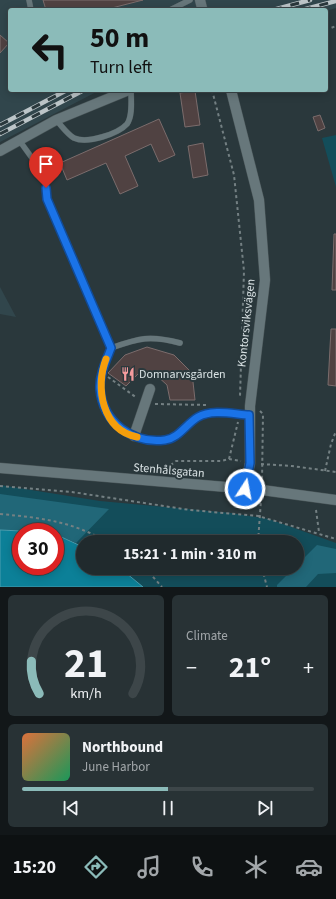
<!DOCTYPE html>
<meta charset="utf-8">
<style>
:root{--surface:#202a2d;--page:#283235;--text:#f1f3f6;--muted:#a2a7aa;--line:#3d4649;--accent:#8bbbb9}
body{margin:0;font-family:"Source Sans 3",sans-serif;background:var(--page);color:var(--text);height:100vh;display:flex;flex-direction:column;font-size:15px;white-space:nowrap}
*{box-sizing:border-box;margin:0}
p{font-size:13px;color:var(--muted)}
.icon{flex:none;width:22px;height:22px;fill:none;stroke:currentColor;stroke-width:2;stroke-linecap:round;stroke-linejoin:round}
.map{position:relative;height:587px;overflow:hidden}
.details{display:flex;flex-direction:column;gap:8px;padding:8px;background:#121719;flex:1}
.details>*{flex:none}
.hud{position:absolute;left:8px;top:8px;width:320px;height:84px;border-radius:4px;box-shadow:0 2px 10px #0003,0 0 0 1px var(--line);background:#8bbbb9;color:#111;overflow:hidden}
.speed{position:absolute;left:12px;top:523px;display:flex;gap:8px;font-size:20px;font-weight:700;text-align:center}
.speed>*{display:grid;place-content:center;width:52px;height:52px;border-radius:50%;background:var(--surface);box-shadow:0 2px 10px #0003,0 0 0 1px var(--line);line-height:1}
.speed .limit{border:6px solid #d22;background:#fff;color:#111}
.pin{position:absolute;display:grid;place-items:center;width:34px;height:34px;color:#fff;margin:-41px -17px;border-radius:50% 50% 50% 0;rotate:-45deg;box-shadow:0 0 4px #0007}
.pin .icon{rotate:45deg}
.me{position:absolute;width:44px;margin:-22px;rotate:11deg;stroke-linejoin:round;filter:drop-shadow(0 0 3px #0008)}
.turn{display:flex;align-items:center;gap:14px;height:84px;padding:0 16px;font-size:18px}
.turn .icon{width:52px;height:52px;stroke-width:2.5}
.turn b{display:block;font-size:28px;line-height:34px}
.big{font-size:30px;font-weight:700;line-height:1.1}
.details .card{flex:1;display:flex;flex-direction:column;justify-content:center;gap:6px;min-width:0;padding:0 14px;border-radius:6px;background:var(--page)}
.details .dial{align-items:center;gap:0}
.dial svg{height:104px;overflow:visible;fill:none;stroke:var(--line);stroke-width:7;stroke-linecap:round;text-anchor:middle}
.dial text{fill:var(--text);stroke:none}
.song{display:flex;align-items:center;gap:12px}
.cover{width:48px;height:48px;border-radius:6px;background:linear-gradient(135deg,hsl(20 70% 55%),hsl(150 70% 35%))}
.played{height:4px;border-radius:2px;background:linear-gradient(90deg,var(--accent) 50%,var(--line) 50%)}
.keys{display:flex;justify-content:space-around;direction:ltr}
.heat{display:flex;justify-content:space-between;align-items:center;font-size:22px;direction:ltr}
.details .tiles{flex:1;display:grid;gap:8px;grid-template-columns:1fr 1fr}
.card:last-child{grid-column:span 2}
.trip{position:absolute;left:76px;top:535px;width:228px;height:40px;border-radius:20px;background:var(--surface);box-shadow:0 2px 10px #0003,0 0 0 1px var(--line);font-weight:700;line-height:40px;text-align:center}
.tab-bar{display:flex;height:64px;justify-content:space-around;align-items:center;background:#0d1112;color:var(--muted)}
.tab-bar .icon{width:28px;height:28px}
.tab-bar .active{color:var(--accent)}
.tab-bar b{font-size:18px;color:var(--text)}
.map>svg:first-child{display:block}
.built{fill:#31464c}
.green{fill:#134d5a}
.forest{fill:#216778}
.water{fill:#0c8098;stroke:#4a9daf}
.building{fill:#504242;stroke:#7b6c6c}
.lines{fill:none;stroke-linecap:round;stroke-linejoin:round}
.lane-casing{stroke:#4a5659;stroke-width:6}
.street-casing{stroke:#4a5659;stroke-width:11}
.secondary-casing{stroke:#4a5659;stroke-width:11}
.path{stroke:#748083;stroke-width:2;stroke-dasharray:3 3;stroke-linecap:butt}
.lane{stroke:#67777b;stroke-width:5.5}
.street{stroke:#67777b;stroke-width:10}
.secondary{stroke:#67777b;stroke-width:10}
.rail-casing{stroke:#bcc5c8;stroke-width:4.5}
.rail{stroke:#2a383c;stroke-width:3;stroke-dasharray:9;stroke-linecap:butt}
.route-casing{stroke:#114b97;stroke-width:10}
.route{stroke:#1a73e8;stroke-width:7}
.slow{stroke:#f59e0b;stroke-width:7}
.labels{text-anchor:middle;stroke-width:4;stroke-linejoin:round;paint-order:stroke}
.street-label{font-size:12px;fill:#d9e2e4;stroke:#2a383c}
.poi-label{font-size:12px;fill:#d9e2e4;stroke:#2a383c;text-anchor:start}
</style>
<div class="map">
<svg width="336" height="587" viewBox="0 0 336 587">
<rect width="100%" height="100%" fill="#2a383c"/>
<g class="built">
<path d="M0 0H336V8L326 11 10 10V90H100L0 142Z"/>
<path d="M0 287 16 317 0 314Z"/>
</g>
<g class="green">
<path d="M336 135V187L322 138Z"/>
<path d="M0 485 100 501 231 513 269 519 336 543V587H142L120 568H297V542H83V547L57 532 0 524Z"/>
</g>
<g class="forest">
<path d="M0 494 109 509 76 543 55 534V532L0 530Z"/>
<path d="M317 545 336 549V573L318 574 306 587H277V585L294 568H297V565Z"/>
</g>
<path class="water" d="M0 530 43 532H21V566H55V534L83 547V568H120L143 587H0Z"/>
<g class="building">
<path d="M43 0H143L104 10H46Z"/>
<path d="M0 35 9 43 0 53Z"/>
<path d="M195 91 200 125 185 127 180 93Z"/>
<path d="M320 115 325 128 318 131 313 117Z"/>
<path d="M159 119 175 155 159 162 151 144 125 156 138 186 120 194 106 163 67 180 60 163Z"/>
<path d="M203 143 208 175 193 178 188 146Z"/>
<path d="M334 234H336V290H332Z"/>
<path d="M331 329H336V386L328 385Z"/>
<path d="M147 347 174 355 192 373 195 400H170L167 385 155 374H138L126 386 108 373 125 355Z"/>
</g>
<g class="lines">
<defs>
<g id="lane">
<path d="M29 0 31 10"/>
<path d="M170 10 190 0"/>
<path d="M56 120C62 126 67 134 74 138 87 144 118 134 127 124 133 116 131 99 131 90"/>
<path d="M19 140 45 176 47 199 111 348"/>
<path d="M180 343C150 335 139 338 111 348 106 361 99 375 100 389 103 423 133 444 165 440 179 438 186 424 198 417 212 409 233 414 249 415"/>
</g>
<g id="street">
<path d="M200 0 202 8"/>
<path d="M231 90 259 200 265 280 250 406V463L245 489"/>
<path d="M0 151 56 120 129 90"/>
<path d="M134 436 150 389"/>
</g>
<path id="secondary" d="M0 468 262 490 336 500"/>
</defs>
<use href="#lane" class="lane-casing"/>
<use href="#street" class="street-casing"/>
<use href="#secondary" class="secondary-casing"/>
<g class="path">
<path d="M326 30 336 26"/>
<path d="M212 90 234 175 244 271 240 396"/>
<path d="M108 377 137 398"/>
<path d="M155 404 207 405"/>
<path d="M260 411 263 414 262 481"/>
<path d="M229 459 238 422"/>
<path d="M261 464 292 466 336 472"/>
<path d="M166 469 176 461H221L229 459 241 461"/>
<path d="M325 471 331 444 336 431"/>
<path d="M0 486 72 492 190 510 258 516 336 539"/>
<path d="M316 510 319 532"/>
<path d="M0 514C43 518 70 521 108 542"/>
<path d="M258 542 261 500"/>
<path d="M145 568 162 587"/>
<path d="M262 568 267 587"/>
</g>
<use href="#lane" class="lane"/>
<use href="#street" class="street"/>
<use href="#secondary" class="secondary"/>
<defs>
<g id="rail">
<path d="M273 10 310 0"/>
<path d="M302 10 336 1"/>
<path d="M0 125 67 90"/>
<path d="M0 134 84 90"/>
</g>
</defs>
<use href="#rail" class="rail-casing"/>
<use href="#rail" class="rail"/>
</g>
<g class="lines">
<defs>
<path id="route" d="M46 188 47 199 111 348C106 361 99 376 100 389 103 423 133 444 165 440 179 438 186 424 198 417 212 409 233 414 249 415L250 463 245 489"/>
</defs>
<use href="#route" class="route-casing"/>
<use href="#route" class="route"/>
<path class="slow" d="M106 359C95 387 102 430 137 437"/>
</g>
<defs>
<symbol id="restaurant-bare" viewBox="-9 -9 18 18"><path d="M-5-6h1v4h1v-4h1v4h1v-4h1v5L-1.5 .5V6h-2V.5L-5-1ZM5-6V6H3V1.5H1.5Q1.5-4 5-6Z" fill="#f59b9d" stroke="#2a383c" stroke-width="2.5" paint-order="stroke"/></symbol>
</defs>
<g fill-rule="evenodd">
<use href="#restaurant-bare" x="118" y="364" width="20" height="20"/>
</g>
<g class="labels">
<g class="street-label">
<text transform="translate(246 323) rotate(-84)" y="4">Kontorsviksvägen</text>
<text transform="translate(169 470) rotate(5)" y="4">Stenhålsgatan</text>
</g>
<g class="poi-label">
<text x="139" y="378">Domnarvsgården</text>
</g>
</g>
</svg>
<div class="speed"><div class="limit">30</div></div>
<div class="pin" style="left:46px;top:188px;background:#d93025"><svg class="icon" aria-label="arrive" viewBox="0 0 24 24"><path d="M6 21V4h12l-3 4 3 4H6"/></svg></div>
<svg class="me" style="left:245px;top:489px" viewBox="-20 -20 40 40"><circle r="17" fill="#1a73e8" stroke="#fff" stroke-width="3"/><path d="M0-11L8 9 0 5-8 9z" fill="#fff"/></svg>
<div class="trip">15:21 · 1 min · 310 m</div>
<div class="hud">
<div class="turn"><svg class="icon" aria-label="left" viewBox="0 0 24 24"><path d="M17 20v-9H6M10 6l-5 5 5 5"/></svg><div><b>50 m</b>Turn left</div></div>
</div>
</div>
<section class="details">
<div class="tiles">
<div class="card dial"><svg viewBox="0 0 100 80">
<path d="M14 69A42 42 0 1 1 86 69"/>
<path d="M14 69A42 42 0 0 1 8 44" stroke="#8bbbb9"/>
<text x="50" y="56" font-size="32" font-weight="700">21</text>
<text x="50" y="72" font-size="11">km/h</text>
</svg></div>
<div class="card"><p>Climate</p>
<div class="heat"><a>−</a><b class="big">21°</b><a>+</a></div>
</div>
<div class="card">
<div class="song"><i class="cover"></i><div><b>Northbound</b><p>June Harbor</p></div></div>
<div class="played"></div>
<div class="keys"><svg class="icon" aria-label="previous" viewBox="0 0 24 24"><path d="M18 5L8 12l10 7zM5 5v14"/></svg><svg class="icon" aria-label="pause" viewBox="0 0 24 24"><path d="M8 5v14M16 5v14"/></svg><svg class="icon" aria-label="next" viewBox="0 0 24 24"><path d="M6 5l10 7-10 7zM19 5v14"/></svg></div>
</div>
</div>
</section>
<nav class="tab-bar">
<b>15:20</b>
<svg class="icon active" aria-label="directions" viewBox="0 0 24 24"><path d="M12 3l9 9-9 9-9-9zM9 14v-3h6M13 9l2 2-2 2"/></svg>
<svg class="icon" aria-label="music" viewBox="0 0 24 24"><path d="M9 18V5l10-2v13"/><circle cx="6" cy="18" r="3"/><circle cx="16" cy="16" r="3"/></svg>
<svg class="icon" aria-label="phone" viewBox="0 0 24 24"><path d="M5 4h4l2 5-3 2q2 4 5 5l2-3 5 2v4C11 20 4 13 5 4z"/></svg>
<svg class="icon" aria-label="climate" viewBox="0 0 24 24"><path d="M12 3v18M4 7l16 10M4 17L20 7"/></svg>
<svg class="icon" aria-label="car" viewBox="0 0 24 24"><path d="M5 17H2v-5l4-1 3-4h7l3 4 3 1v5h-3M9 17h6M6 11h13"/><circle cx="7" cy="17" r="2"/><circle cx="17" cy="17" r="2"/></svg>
</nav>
